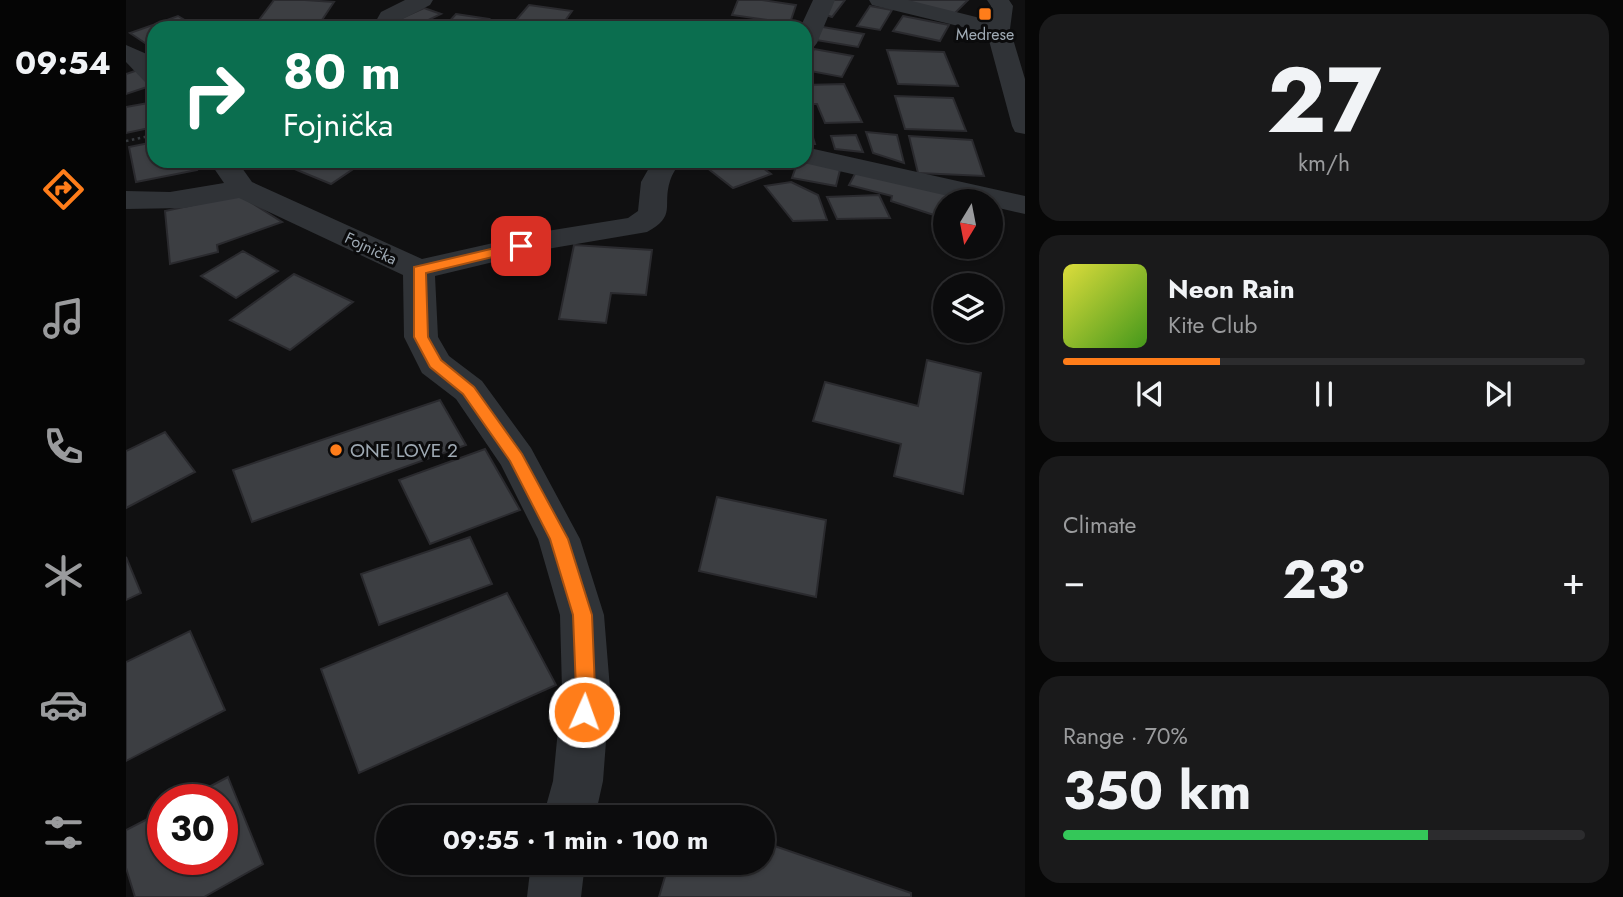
<!DOCTYPE html>
<meta charset="utf-8">
<style>
:root{--surface:#0c0c0d;--page:#1a1a1b;--text:#f1f3f6;--muted:#9a9b9d;--line:#2c2c2e;--accent:#ff7d1a}
body{margin:0;font-family:Jost,sans-serif;background:var(--page);color:var(--text);height:100vh;display:flex;flex-direction:column;font-size:26px;white-space:nowrap}
*{box-sizing:border-box;margin:0}
p{font-size:23px;color:var(--muted)}
.icon{flex:none;width:38px;height:38px;fill:none;stroke:currentColor;stroke-width:2;stroke-linecap:round;stroke-linejoin:round}
.map{position:relative;flex:1;overflow:hidden}
.sheet{display:flex;flex-direction:column;gap:14px;padding:14px;background:#070707;width:598px}
.sheet>*{flex:none}
.hud{position:absolute;left:21px;top:21px;width:665px;height:147px;border-radius:21px;box-shadow:0 2px 5px #0004,0 0 0 2px var(--line);background:#0b6e4f;color:#fff;overflow:hidden}
.needle{width:46px;rotate:190deg}
.buttons{position:absolute;left:807px;top:189px;display:grid;gap:14px}
.buttons a{display:grid;place-items:center;width:70px;height:70px;border-radius:50%;background:var(--surface);box-shadow:0 2px 5px #0004,0 0 0 2px var(--line);font-size:35px}
.speed{position:absolute;left:21px;top:784px;display:flex;gap:14px;font-size:35px;font-weight:700;text-align:center}
.speed>*{display:grid;place-content:center;width:91px;height:91px;border-radius:50%;background:var(--surface);box-shadow:0 2px 5px #0004,0 0 0 2px var(--line);line-height:1}
.speed .limit{border:10px solid #d22;background:#fff;color:#111}
.pin{position:absolute;display:grid;place-items:center;width:60px;height:60px;color:#fff;margin:-30px;border-radius:14px;box-shadow:0 4px 10px #0006}
.me{position:absolute;width:77px;margin:-38px;rotate:2deg;stroke-linejoin:round;filter:drop-shadow(0 0 5px #0008)}
.turn{display:flex;align-items:center;gap:24px;height:147px;padding:0 21px;font-size:32px}
.turn .icon{width:91px;height:91px;stroke-width:2.5}
.turn b{display:block;font-size:49px;line-height:60px}
.big{font-size:52px;font-weight:700;line-height:1.1}
.sheet .widget{flex:1;display:flex;flex-direction:column;justify-content:center;gap:10px;min-width:0;padding:0 24px;border-radius:21px;background:var(--page)}
.sheet .dial{align-items:center;gap:0}
.dial b{font-size:91px;line-height:1}
.song{display:flex;align-items:center;gap:21px}
.cover{width:84px;height:84px;border-radius:10px;background:linear-gradient(135deg,hsl(60 70% 55%),hsl(100 70% 35%))}
.played{height:7px;border-radius:4px;background:linear-gradient(90deg,var(--accent) 30%,var(--line) 30%)}
.keys{display:flex;justify-content:space-around;direction:ltr}
.heat{display:flex;justify-content:space-between;align-items:center;font-size:38px;direction:ltr}
.charge{height:10px;border-radius:5px;background:linear-gradient(90deg,#34c759 70%,var(--line) 0)}
.trip{position:absolute;left:250px;top:805px;width:399px;height:70px;border-radius:35px;background:var(--surface);box-shadow:0 2px 5px #0004,0 0 0 2px var(--line);font-weight:700;line-height:70px;text-align:center}
main{display:flex;flex:1;min-height:0}
.tabs{display:flex;flex-direction:column;width:126px;justify-content:space-around;align-items:center;background:#050505;color:var(--muted)}
.tabs .icon{width:49px;height:49px}
.tabs .active{color:var(--accent)}
.tabs b{font-size:32px;color:var(--text)}
.map>svg:first-child{display:block}
.building{fill:#3c3e42;stroke:#2a2a2e;stroke-width:2}
.lines{fill:none;stroke-linecap:round;stroke-linejoin:round}
.path{stroke:#363a3e;stroke-width:2.5;stroke-dasharray:2.5 3.5;stroke-linecap:butt}
.minor{fill:#303337;fill-rule:evenodd}
.route{fill:#ff7d1a;stroke:#a65111;stroke-width:2}
.poi-dot{fill:#ff7d1a;stroke:#0b0b0c;stroke-width:2.5}
.labels{text-anchor:middle;stroke-width:6;stroke-linejoin:round;paint-order:stroke}
.far-poi-label{font-size:16px;fill:#9faab4;stroke:#0b0b0c}
.far-street-label{font-size:16px;fill:#9faab4;stroke:#0b0b0c}
.poi-label{font-size:19px;fill:#9faab4;stroke:#0b0b0c;text-anchor:start}
</style>
<main>
<nav class="tabs">
<b>09:54</b>
<svg class="icon active" aria-label="directions" viewBox="0 0 24 24"><path d="M12 3l9 9-9 9-9-9zM9 14v-3h6M13 9l2 2-2 2"/></svg>
<svg class="icon" aria-label="music" viewBox="0 0 24 24"><path d="M9 18V5l10-2v13"/><circle cx="6" cy="18" r="3"/><circle cx="16" cy="16" r="3"/></svg>
<svg class="icon" aria-label="phone" viewBox="0 0 24 24"><path d="M5 4h4l2 5-3 2q2 4 5 5l2-3 5 2v4C11 20 4 13 5 4z"/></svg>
<svg class="icon" aria-label="climate" viewBox="0 0 24 24"><path d="M12 3v18M4 7l16 10M4 17L20 7"/></svg>
<svg class="icon" aria-label="car" viewBox="0 0 24 24"><path d="M5 17H2v-5l4-1 3-4h7l3 4 3 1v5h-3M9 17h6M6 11h13"/><circle cx="7" cy="17" r="2"/><circle cx="17" cy="17" r="2"/></svg>
<svg class="icon" aria-label="filters" viewBox="0 0 24 24"><path d="M4 7h16M4 17h16"/><circle cx="9" cy="7" r="2"/><circle cx="15" cy="17" r="2"/></svg>
</nav>
<div class="map">
<svg width="899" height="897" viewBox="0 0 899 897">
<rect width="100%" height="100%" fill="#101011"/>
<g class="building">
<path d="M148 0H179L208 2 194 23 133 20Z"/>
<path d="M612 0H636L670 5 664 23 606 15Z"/>
<path d="M704 0H719L706 17 694 13Z"/>
<path d="M764 0H842L825 17Z"/>
<path d="M403 5 446 11 434 28 384 27Z"/>
<path d="M744 6 766 10 754 30 731 26Z"/>
<path d="M298 8 315 14 288 27 271 20Z"/>
<path d="M330 14 363 19 355 28 320 25Z"/>
<path d="M52 16 72 28H28V49L4 33Z"/>
<path d="M777 16 823 25 814 41 767 31Z"/>
<path d="M202 21 248 25 246 28H196Z"/>
<path d="M691 26 738 34 732 47 684 39Z"/>
<path d="M688 49 727 56 716 77 679 70Z"/>
<path d="M761 50 818 52 832 86 772 84Z"/>
<path d="M12 70 27 85 0 94V74Z"/>
<path d="M718 84 736 122 699 123 691 104H679V85Z"/>
<path d="M769 96 827 98 840 131 779 129Z"/>
<path d="M28 102V127L0 133V107Z"/>
<path d="M679 118H681L689 144H679Z"/>
<path d="M740 132 771 135 778 163 747 153Z"/>
<path d="M730 135 737 152 709 149 705 136Z"/>
<path d="M783 136 846 140 858 176 792 173Z"/>
<path d="M28 142V161H68L71 170 10 182 3 147Z"/>
<path d="M679 160 715 166 710 186 666 178 672 161Z"/>
<path d="M157 161H239L205 184 154 163Z"/>
<path d="M595 161H628L645 174 607 188 580 167Z"/>
<path d="M731 170 788 181 837 200 819 201V211L816 210 811 216 765 201 766 196 723 185Z"/>
<path d="M665 182 692 195 701 220 667 221 639 186Z"/>
<path d="M113 195 156 222 91 245 92 252 44 264 39 211Z"/>
<path d="M753 195 764 218 711 219 701 197Z"/>
<path d="M448 245 526 250 520 295 485 293 480 323 433 319Z"/>
<path d="M117 251 152 271 110 298 75 276Z"/>
<path d="M168 274 227 302 164 350 104 320Z"/>
<path d="M801 360 855 373 837 494 768 476 775 444 687 421 699 382 792 406Z"/>
<path d="M314 400 340 445 126 522 107 470Z"/>
<path d="M39 432 69 472 0 508V451Z"/>
<path d="M359 449 394 510 304 544 273 480Z"/>
<path d="M591 497 700 520 690 597 573 571Z"/>
<path d="M344 537 366 584 253 625 235 574Z"/>
<path d="M0 557 15 593 0 600Z"/>
<path d="M381 593 430 685 233 773 195 669Z"/>
<path d="M64 631 99 710 0 761V662Z"/>
<path d="M102 777 137 864 78 897H9L0 868V830L37 811V859H96V800H58Z"/>
<path d="M637 842 785 893V897H533L543 863H637Z"/>
</g>
<g class="lines">
<path class="path" d="M0 141 28 135"/>
<g class="minor">
<path d="M279 0H307L304 5 273 21 270 28H246L255 12Z"/>
<path d="M687 0H709L691 43 687 48 679 50V28H674Z"/>
<path d="M743 0H782L862 20 865 6 861 0H883L887 6 884 29 899 79V134L889 132 886 126 861 33 746 5Z"/>
<path d="M0 45 23 55 28 61V85L19 82 0 62Z"/>
<path d="M679 147 899 196V214L864 206V201H844L669 161H679Z"/>
<path d="M83 161H111L126 182 296 259 421 231 502 218 512 211 515 182 527 161H555C551 167 546 174 544 181 536 206 551 216 521 232L421 249 309 276 312 337 323 356 356 381 405 448 454 539 478 615 484 689 477 781 469 817H417L427 781 436 689 434 615 412 539 375 465 330 399 296 373 278 337 277 275 113 198 58 208 0 209V191L44 192 98 183Z"/>
<path d="M405 863H459L455 897H401Z"/>
</g>
</g>
<path class="route" d="M395 242 400 243V249L300 273 302 337 315 360 348 387 396 454 442 539 466 615 469 689 465 718 458 721 451 718 448 712 450 689 447 615 424 539 384 461 337 394 304 367 288 337V267Z"/>
<g class="poi-dot">
<rect x="852" y="7" width="14" height="14" rx="3.5"/>
<circle cx="210" cy="450" r="7"/>
</g>
<g class="labels">
<g class="far-poi-label">
<text x="859" y="40">Medrese</text>
</g>
<g class="far-street-label">
<text transform="translate(245 248) rotate(25)" y="6">Fojnička</text>
</g>
<g class="poi-label">
<text x="224" y="457">ONE LOVE 2</text>
</g>
</g>
</svg>
<div class="buttons">
<a><svg class="needle" viewBox="-14 -14 28 28"><path d="M0-13l5 13h-10z" fill="#e53935"/><path d="M0 13l5-13h-10z" fill="#9a9b9d"/></svg></a>
<a><svg class="icon" aria-label="layers" viewBox="0 0 24 24"><path d="M12 4l9 5-9 5-9-5zM3 14l9 5 9-5"/></svg></a>
</div>
<div class="speed"><div class="limit">30</div></div>
<div class="pin" style="left:395px;top:246px;background:#d93025"><svg class="icon" aria-label="arrive" viewBox="0 0 24 24"><path d="M6 21V4h12l-3 4 3 4H6"/></svg></div>
<svg class="me" style="left:458px;top:712px" viewBox="-20 -20 40 40"><circle r="17" fill="#ff7d1a" stroke="#fff" stroke-width="3"/><path d="M0-11L8 9 0 5-8 9z" fill="#fff"/></svg>
<div class="trip">09:55 · 1 min · 100 m</div>
<div class="hud">
<div class="turn"><svg class="icon" aria-label="right" viewBox="0 0 24 24"><path d="M7 20v-9h11M14 6l5 5-5 5"/></svg><div><b>80 m</b>Fojnička</div></div>
</div>
</div>
<section class="sheet">
<div class="widget dial"><b>27</b><p>km/h</p></div>
<div class="widget">
<div class="song"><i class="cover"></i><div><b>Neon Rain</b><p>Kite Club</p></div></div>
<div class="played"></div>
<div class="keys"><svg class="icon" aria-label="previous" viewBox="0 0 24 24"><path d="M18 5L8 12l10 7zM5 5v14"/></svg><svg class="icon" aria-label="pause" viewBox="0 0 24 24"><path d="M8 5v14M16 5v14"/></svg><svg class="icon" aria-label="next" viewBox="0 0 24 24"><path d="M6 5l10 7-10 7zM19 5v14"/></svg></div>
</div>
<div class="widget"><p>Climate</p>
<div class="heat"><a>−</a><b class="big">23°</b><a>+</a></div>
</div>
<div class="widget"><p>Range · 70%</p><b class="big">350 km</b><div class="charge"></div></div>
</section>
</main>
